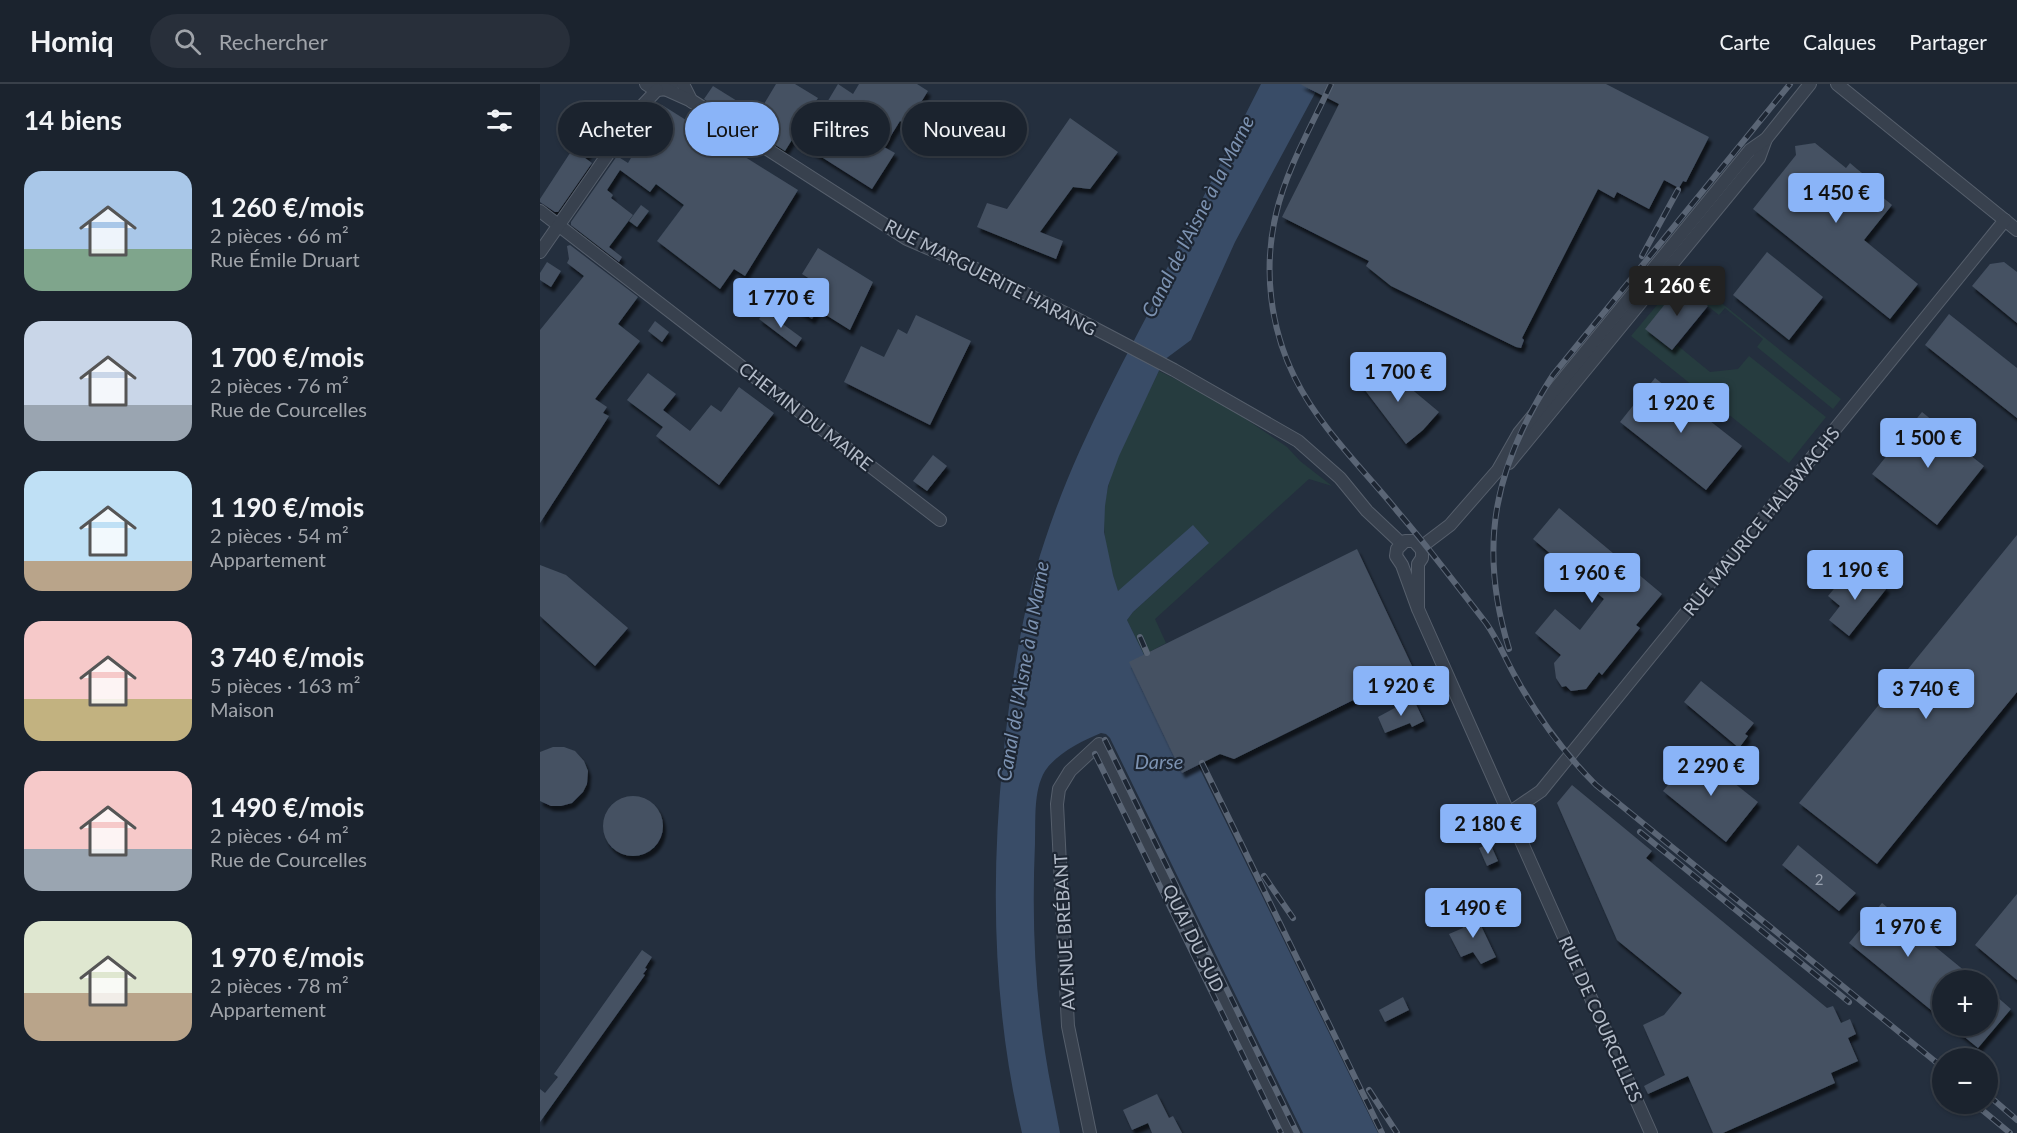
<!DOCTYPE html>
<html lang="fr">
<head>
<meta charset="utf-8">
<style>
  :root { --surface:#1b232e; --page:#282f3a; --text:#f1f3f6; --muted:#a0a4aa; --line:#39404a; --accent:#8ab4f8 }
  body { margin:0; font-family:Lato,sans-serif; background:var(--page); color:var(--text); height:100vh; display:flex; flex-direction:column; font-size:22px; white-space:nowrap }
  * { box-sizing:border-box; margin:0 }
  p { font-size:20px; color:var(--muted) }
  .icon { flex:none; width:33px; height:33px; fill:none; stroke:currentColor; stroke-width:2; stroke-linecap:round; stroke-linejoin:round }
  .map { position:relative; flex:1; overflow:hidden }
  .details { display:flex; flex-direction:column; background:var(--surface); width:540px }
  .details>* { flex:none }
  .top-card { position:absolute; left:18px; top:18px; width:570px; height:54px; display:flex; gap:12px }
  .fabs { position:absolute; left:1392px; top:886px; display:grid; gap:12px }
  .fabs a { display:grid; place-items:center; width:66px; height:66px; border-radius:50%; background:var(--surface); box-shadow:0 2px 4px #0004,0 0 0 2px var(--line); font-size:30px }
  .price { position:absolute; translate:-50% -51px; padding:0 14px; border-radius:6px; background:var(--accent); color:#111; font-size:20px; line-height:39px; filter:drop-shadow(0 2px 3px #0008) }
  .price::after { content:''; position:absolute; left:50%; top:36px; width:18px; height:14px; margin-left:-9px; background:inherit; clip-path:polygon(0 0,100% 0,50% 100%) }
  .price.selected { background:#222; color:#fff }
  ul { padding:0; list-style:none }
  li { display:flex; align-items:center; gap:18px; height:150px; padding:0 24px }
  li span { display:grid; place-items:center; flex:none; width:168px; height:120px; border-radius:18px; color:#555 }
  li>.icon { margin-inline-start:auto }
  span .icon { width:72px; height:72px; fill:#fffc; stroke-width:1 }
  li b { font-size:26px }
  h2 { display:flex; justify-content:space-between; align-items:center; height:72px; padding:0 24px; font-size:26px }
  .pill { padding:0 21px; border-radius:27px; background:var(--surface); box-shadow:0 2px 4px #0004,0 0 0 2px var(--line); font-size:21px; line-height:54px }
  .pill.selected { background:var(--accent); color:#111 }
  header { display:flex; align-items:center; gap:36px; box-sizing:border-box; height:84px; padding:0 30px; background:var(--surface); border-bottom:2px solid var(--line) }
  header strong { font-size:28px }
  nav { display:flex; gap:33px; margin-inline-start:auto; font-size:21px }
  .search { width:420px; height:54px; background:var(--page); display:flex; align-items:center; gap:15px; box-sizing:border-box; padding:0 21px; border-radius:33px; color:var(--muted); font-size:22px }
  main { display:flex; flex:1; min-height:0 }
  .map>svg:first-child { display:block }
  .green { fill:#263c3f }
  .water { fill:#394c67 }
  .building { fill:#455162; filter:url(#shadow) }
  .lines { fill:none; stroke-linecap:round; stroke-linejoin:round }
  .minor-casing { stroke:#565f6c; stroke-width:14 }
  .minor { stroke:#38414e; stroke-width:12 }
  .rail-casing { stroke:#5a6575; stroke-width:6 }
  .rail { stroke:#1d2633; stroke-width:4; stroke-dasharray:11; stroke-linecap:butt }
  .labels { text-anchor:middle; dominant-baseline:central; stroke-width:4.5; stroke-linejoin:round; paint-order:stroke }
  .number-label { font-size:15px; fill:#98a1af }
  .street-label { font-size:18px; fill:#b4bcc9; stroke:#1d2633 }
  .water-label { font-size:20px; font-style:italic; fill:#7c92b1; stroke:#1d2633 }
</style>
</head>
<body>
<header>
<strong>Homiq</strong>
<div class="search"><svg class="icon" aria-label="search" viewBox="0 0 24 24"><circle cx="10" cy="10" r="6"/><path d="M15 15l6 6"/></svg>Rechercher</div>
<nav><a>Carte</a><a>Calques</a><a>Partager</a></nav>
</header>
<main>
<section class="details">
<h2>14 biens<svg class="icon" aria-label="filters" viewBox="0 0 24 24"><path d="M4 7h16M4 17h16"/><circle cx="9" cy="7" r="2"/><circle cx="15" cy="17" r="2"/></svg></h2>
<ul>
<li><span style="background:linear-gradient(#a9c7e8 65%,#7fa58c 0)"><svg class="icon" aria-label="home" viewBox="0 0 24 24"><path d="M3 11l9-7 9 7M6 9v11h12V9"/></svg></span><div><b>1 260 €/mois</b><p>2 pièces · 66 m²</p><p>Rue Émile Druart</p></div></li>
<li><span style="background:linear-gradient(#c9d6e8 70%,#9aa5b1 0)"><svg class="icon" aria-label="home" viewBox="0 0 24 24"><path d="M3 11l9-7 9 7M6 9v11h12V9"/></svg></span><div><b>1 700 €/mois</b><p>2 pièces · 76 m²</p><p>Rue de Courcelles</p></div></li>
<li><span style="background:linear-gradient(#bfe0f5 75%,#b9a48a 0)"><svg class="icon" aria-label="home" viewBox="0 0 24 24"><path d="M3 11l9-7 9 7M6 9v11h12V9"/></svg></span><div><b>1 190 €/mois</b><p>2 pièces · 54 m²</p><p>Appartement</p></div></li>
<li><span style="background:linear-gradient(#f6c9c9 65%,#c2b280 0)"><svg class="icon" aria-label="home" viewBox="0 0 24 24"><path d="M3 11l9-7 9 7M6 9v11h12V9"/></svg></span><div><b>3 740 €/mois</b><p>5 pièces · 163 m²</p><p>Maison</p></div></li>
<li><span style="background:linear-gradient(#f6c9c9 65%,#9aa5b1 0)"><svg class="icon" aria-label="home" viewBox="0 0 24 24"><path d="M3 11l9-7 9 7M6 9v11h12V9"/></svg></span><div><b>1 490 €/mois</b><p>2 pièces · 64 m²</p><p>Rue de Courcelles</p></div></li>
<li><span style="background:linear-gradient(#dfe7d0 60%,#b9a48a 0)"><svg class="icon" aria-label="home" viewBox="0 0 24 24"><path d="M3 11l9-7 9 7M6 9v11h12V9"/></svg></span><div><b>1 970 €/mois</b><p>2 pièces · 78 m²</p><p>Appartement</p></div></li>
</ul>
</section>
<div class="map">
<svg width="1477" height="1049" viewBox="0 0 1477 1049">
  <defs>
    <filter id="shadow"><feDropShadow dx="3" dy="5" stdDeviation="1.5" flood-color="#0009"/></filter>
  </defs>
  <rect width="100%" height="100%" fill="#242f3e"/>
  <!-- green -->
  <g class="green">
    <polygon points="1144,189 1301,315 1293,325 1217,263 1223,255 1185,224 1179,231 1141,201 1106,245 1132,266 1137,261 1170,288 1198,285 1209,272 1286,333 1249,379 1091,252"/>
    <path d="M619,287L676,315L747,363L760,377L792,402L769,395L615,535L626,559L604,571L587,536L593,528L669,459L578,507C569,480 561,449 565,420C571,375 600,327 619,287Z"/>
  </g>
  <!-- water -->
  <path class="water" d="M721,0H780L695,158L651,256L624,276L579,372L568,402L565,422L564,448L573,491L578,507L653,441L669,459L593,528L587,536L838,1049H763L570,654L566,650L561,649C542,657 517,669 505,687C493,707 496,736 495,759C492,828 494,899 505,968C509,995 515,1022 520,1049H482C451,917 450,782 466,647C474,582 484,518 505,456C535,364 583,279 627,193L624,190Z"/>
  <!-- building -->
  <g class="building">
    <polygon points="236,0 255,0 278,14 245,67 164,15 173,2 218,30"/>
    <polygon points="298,0 313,10 319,0 377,0 388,7 367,41 360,37 344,63 355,69 332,105 272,67 294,31 283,25"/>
    <polygon points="760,0 1066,0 1169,53 1146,98 1143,97 1139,104 1124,96 1109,125 1077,108 1074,114 1058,105 982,254 984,256 981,264 976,263 851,202 826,182 829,177 742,133 799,20"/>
    <polygon points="122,21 258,106 205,192 194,185 180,205 117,157 144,121 116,100 110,108 80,86 67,106 73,111 71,114 93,131 69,163 82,173 79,178 31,141 31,138 77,72 88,79"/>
    <polygon points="530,34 578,68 550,105 533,103 500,148 523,157 516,175 437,143 447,119 467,125"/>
    <polygon points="42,38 60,51 45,74 52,79 18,128 15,128 0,118 0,115 32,66 27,61"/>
    <polygon points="1275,59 1306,84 1310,79 1317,85 1322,89 1318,93 1352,121 1324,156 1378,200 1350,235 1213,125 1256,71 1255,62"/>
    <polygon points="101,121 109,127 97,143 89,137"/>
    <polygon points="30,161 98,213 78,240 100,257 55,315 67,323 63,329 69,332 0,439 0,246 44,192 27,179 29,175 27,162"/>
    <polygon points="278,164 333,198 310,246 278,226 272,235 256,225 273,197 262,190"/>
    <polygon points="1227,168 1283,213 1249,256 1193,211"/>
    <polygon points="7,178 21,187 11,203 0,196 0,189"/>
    <polygon points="1464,178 1477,188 1477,239 1432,202 1450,180"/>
    <polygon points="1141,200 1168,222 1132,266 1105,245"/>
    <polygon points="225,227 262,254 256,263 219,235"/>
    <polygon points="1409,230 1477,284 1477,334 1385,261"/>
    <polygon points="376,231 431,257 390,341 304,298 321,262 344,273 358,245 367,250"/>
    <polygon points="115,237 129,248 122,258 108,247"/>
    <polygon points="839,278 899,328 883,346 866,360 818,297 831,288"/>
    <polygon points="108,289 136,310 123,326 150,347 171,321 181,328 199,303 234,329 179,401 116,352 123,343 87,316"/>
    <polygon points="1115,294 1202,362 1166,406 1080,338"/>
    <polygon points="1382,328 1414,354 1412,357 1444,382 1397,441 1332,390"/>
    <polygon points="393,371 407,382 387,407 373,397"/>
    <polygon points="1019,424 1122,510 1096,541 1100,544 1062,591 1059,588 1046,605 1031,607 1026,602 1022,603 1016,594 1014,579 1021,571 995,549 1015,525 1040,546 1064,515 993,455"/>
    <polygon points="1477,451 1477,608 1337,780 1259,719"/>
    <polygon points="817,465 872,582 870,588 694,675 680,670 642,689 589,578"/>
    <polygon points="0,481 26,491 88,544 55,582 0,532"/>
    <polygon points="1308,488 1320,498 1328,489 1347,504 1309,552 1289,536 1300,522 1288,512"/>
    <polygon points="1161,597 1214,639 1205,650 1208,652 1199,664 1144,618"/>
    <polygon points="873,614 884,637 872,643 870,639 845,649 838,633"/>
    <polygon points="13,663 24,663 35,667 44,677 48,687 47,700 43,708 32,719 21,722 11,722 0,717 0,668"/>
    <polygon points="1155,668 1218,718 1186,758 1123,707"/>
    <polygon points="1032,701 1112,767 1106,774 1287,924 1293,922 1301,939 1310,935 1316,950 1308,954 1318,977 1291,989 1295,999 1183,1049 1173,1049 1148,992 1108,1010 1104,1002 1125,991 1103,941 1124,931 1142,909 1077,856 1017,719"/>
    <circle cx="93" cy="742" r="30"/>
    <polygon points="950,759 958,777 947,782 939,764"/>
    <polygon points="1258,761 1316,809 1299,827 1242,781"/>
    <polygon points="1477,810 1477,896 1435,861"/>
    <polygon points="1342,819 1437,897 1402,897 1402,935 1309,859"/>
    <polygon points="934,827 956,873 941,880 933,868 921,873 909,850 923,844 919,834"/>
    <polygon points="102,866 112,873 105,884 107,885 103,890 105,891 0,1038 0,1005 5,1009 18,993 14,990"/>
    <polygon points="1448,905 1471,925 1438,964 1411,942 1448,942"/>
    <polygon points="863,913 869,926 845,938 839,926"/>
    <polygon points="617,1010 629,1034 633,1032 642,1049 612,1049 608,1039 592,1046 583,1026"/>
  </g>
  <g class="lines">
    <!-- minor casing -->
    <g class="minor-casing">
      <g id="minor">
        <path d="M106,0C115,7 124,8 133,0"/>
        <polyline points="143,0 152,18"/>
        <polyline points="1297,0 1477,146"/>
        <polyline points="125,5 154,18 367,155 434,184 537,235 634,286 758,357 800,394 827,427 861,459"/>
        <polyline points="0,127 400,436"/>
        <polyline points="0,168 100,24 117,6"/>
        <polyline points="969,379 1219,74 1226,55"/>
        <polyline points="881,463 910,441 958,386 979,349 1210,66 1226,55 1270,0"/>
        <polyline points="878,525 878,480 882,474 882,466 874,457 865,457 857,465 856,472 862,481 878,525 1111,1049"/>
        <polyline points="969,729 1001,707 1465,136"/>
        <polyline points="550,1049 528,942 517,720 519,705 530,687 559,660 750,1049"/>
      </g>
    </g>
    <!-- minor -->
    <use href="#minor" class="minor"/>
    <!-- rail casing -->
    <g class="rail-casing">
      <g id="rail">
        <path d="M791,0C772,41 746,86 736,130C723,185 730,244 755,294C779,343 824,386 858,428C889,464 917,502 946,539C958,556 965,574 975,592C998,634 1022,667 1056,701L1402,983"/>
        <polyline points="1102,172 1138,106"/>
        <polyline points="600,553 607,569"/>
        <path d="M969,565C937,461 955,381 1013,291L1250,0"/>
        <polyline points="565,656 757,1049"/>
        <polyline points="555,670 741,1049"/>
        <polyline points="662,679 842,1049"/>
        <polyline points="1100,748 1309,918"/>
        <polyline points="724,792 753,834"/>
        <polyline points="829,1006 857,1049"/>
        <polyline points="1448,1011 1477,1036"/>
        <polyline points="1435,1020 1470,1049"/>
      </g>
    </g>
    <!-- rail -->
    <use href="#rail" class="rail"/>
  </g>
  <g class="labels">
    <!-- number labels -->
    <g class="number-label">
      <text x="1279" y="795">2</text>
    </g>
    <!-- street labels -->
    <g class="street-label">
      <text transform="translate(451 193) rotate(27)">RUE MARGUERITE HARANG</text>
      <text transform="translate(266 332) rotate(38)">CHEMIN DU MAIRE</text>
      <text transform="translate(1221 437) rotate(-51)">RUE MAURICE HALBWACHS</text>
      <text transform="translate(524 848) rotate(-93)">AVENUE BRÉBANT</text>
      <text transform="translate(654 854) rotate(64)">QUAI DU SUD</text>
      <text transform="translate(1061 935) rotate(66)">RUE DE COURCELLES</text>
    </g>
    <!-- water labels -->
    <g class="water-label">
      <text transform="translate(657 132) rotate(-63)">Canal de l'Aisne à la Marne</text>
      <text transform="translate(482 587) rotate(-80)">Canal de l'Aisne à la Marne</text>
      <text x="619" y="677">Darse</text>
    </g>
  </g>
</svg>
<div class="fabs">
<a>+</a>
<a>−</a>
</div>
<b class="price" style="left:1296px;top:140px">1 450 €</b>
<b class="price selected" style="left:1137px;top:233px">1 260 €</b>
<b class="price" style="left:241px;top:245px">1 770 €</b>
<b class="price" style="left:858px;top:319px">1 700 €</b>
<b class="price" style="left:1141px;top:350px">1 920 €</b>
<b class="price" style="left:1388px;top:385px">1 500 €</b>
<b class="price" style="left:1315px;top:517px">1 190 €</b>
<b class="price" style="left:1052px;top:520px">1 960 €</b>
<b class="price" style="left:861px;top:633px">1 920 €</b>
<b class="price" style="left:1386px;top:636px">3 740 €</b>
<b class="price" style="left:1171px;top:713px">2 290 €</b>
<b class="price" style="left:948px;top:771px">2 180 €</b>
<b class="price" style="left:933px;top:855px">1 490 €</b>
<b class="price" style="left:1368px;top:874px">1 970 €</b>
<div class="top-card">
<a class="pill">Acheter</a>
<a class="pill selected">Louer</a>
<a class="pill">Filtres</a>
<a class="pill">Nouveau</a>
</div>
</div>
</main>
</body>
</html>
